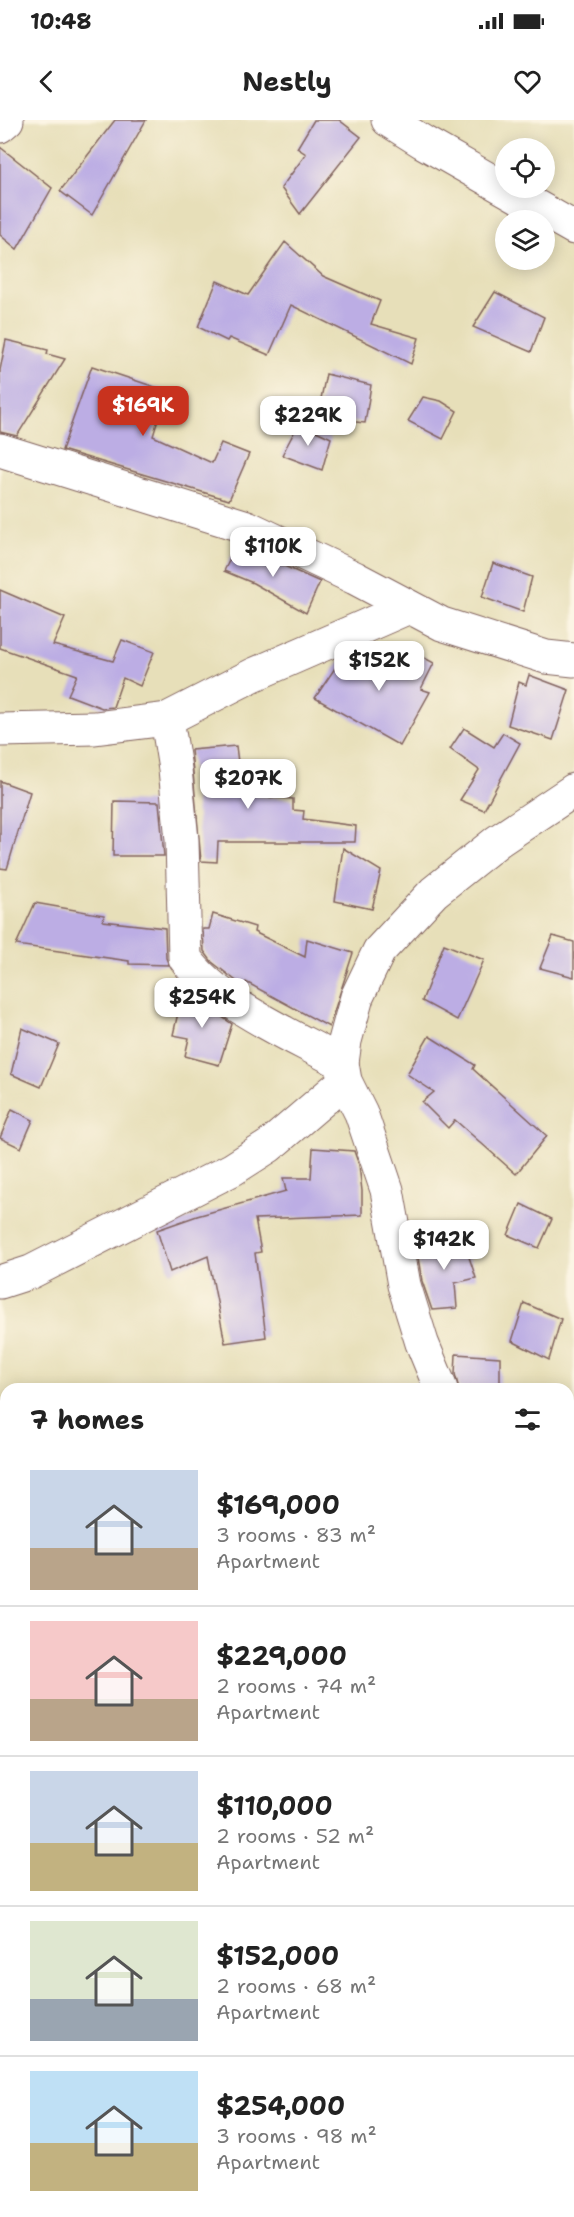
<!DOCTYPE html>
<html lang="en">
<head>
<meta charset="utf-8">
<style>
  :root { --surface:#fff; --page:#f2f2f2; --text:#222; --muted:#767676; --line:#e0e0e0; --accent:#c8321e }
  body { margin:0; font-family:"Shantell Sans",sans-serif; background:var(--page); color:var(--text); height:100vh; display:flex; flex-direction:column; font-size:22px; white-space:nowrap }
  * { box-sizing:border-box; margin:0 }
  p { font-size:20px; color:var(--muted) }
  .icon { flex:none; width:33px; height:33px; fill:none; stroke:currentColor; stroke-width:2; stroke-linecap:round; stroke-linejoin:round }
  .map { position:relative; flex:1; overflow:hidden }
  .panel { position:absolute; left:0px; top:1263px; width:574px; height:834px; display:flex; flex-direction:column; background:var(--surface); border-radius:18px 18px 0 0; box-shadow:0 3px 15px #0003 }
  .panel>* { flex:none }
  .fabs { position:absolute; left:495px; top:18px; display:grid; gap:12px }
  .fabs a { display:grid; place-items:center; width:60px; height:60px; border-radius:50%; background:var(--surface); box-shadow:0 3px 15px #0003; font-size:30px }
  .price { position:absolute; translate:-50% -51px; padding:0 14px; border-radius:12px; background:#fff; color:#222; font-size:20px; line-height:39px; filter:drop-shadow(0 2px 3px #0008) }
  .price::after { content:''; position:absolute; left:50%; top:36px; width:18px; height:14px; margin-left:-9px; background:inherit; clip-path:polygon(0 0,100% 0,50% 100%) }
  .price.current { background:var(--accent); color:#fff }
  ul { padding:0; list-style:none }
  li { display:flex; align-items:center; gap:18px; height:150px; padding:0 30px }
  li+li { border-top:2px solid var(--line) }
  li span { display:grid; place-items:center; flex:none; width:168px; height:120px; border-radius:0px; color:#555 }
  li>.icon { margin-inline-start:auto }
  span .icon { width:72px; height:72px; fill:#fffc; stroke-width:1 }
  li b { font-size:26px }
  h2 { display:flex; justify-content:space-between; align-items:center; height:72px; padding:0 30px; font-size:26px }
  .status { display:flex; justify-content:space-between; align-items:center; height:42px; padding:0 30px; background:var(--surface); direction:ltr }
  .status svg { height:16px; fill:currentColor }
  header { display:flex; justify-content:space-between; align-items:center; height:78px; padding:0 30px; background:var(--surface); font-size:27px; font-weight:700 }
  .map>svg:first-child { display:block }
  .building { fill:#bcade4 }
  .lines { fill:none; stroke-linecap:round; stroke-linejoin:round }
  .minor-casing { stroke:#81625d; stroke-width:35 }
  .minor { stroke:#fff; stroke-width:33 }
</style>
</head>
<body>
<div class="status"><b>10:48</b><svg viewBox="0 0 49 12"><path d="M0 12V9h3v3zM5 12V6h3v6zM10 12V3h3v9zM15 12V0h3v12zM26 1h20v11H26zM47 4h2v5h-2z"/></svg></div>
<header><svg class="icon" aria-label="back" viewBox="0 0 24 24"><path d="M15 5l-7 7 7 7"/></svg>Nestly<svg class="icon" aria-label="heart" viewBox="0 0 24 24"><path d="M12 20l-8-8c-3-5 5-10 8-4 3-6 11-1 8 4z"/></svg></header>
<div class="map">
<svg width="574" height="2097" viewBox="0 0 574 2097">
  <rect width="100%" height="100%" fill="#fcf5e5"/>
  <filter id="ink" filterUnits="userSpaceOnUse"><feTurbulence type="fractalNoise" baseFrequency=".0167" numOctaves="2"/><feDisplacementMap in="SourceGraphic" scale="12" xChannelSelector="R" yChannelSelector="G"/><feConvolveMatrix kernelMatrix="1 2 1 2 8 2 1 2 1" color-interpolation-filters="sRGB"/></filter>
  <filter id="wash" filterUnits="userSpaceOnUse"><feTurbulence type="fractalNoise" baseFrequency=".008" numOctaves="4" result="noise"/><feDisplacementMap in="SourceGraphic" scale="24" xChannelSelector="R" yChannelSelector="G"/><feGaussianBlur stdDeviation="1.35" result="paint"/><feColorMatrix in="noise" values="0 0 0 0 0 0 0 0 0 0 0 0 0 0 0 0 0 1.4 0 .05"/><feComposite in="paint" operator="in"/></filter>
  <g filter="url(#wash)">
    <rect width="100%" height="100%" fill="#e7dfb9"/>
    <g id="blocks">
      <!-- building -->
      <g class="building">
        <polygon points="115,0 146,0 92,95 60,71"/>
        <polygon points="314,0 339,0 361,17 300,94 281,68 306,34 297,28"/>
        <polygon points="0,27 52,68 17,129 0,115"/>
        <polygon points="285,122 323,156 380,181 371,204 419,218 411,244 291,185 269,235 229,218 227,221 198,207 217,161 248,175"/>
        <polygon points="495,172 544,197 531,232 473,207"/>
        <polygon points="6,220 48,230 47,234 65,239 17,316 0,312 0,250"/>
        <polygon points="92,246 167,271 153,316 212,343 221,323 249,334 229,380 62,330"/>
        <polygon points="326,254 371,265 365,303 317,298"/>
        <polygon points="423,277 441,281 457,291 443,319 408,301"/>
        <polygon points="299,303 331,318 322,350 282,335"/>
        <polygon points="237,425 320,462 306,493 253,463 224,451"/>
        <polygon points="493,443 532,457 523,492 482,477"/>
        <polygon points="0,470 65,498 53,525 113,541 122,520 154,532 140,566 123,558 113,587 102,588 68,575 77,555 0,528"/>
        <polygon points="406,528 434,543 421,569 430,572 400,626 315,578 343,536 355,531 394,550"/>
        <polygon points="529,555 569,570 553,620 508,605 519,562 526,565"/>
        <polygon points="464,608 494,627 503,613 520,623 484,690 460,680 479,650 450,629"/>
        <polygon points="236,626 242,675 293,679 293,690 304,691 303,699 356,706 355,722 218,722 217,742 201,741 191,630"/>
        <polygon points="0,661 30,672 7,749 0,748"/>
        <polygon points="114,681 159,682 164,736 113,736"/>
        <polygon points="343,728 381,751 372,789 335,781"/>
        <polygon points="35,783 104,795 103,801 165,808 166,838 169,845 129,844 129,841 16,825"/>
        <polygon points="213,794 255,807 254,812 305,837 307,819 353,833 329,907 246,862 244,867 212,842 204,831 203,809 209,809"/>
        <polygon points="553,816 574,822 574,857 540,848"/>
        <polygon points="444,824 484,840 457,900 422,881"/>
        <polygon points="184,866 205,885 232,904 219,945 185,936 189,918 173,915"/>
        <polygon points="22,908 59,924 41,967 11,954"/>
        <polygon points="429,916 475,945 473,949 547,1016 516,1054 455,1000 448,1008 422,982 434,972 407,954"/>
        <polygon points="12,989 33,1000 21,1028 0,1018"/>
        <polygon points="313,1028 354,1031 359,1045 362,1071 362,1095 255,1099 261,1132 255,1133 266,1217 225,1223 208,1136 170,1152 157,1110 197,1096 286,1071 283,1058 311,1058"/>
        <polygon points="521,1084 552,1099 539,1128 508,1115"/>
        <polygon points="462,1116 476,1158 455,1163 457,1188 432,1190 422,1161 416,1126"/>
        <polygon points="524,1183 561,1199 549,1240 512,1221"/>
        <polygon points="456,1234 500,1237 500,1269 459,1269 455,1254"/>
      </g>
    </g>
  </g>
  <g filter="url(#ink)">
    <use href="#blocks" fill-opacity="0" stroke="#81625d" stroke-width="1.5"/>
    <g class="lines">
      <!-- minor casing -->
      <g class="minor-casing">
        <g id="minor">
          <polyline points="388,0 423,22 574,108"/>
          <polyline points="0,6 7,0"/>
          <polyline points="0,330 247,407 355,458 442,504 546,537 574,540"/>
          <path d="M167,599L175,649L182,720L185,838C217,884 293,916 342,943"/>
          <polyline points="0,610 95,608 167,599 253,555 409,487"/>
          <polyline points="0,1162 31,1152 233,1049 269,1026 345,961"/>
          <polyline points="441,1269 422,1223 404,1165 387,1070 361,993 345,961 342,943 345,921 357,877 379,831 434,772 498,721 574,670"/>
          <polyline points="568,1465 574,1464"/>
          <polyline points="0,1550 6,1551"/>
          <polyline points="0,1662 6,1658"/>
          <polyline points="568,1693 574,1697"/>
          <polyline points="568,1821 574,1818"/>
          <polyline points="0,1855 6,1857"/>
          <polyline points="568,2062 574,2062"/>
        </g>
      </g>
      <!-- minor -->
      <use href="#minor" class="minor"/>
    </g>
  </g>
</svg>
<div class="fabs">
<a><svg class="icon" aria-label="locate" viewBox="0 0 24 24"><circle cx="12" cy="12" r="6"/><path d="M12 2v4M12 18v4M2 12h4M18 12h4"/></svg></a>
<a><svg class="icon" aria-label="layers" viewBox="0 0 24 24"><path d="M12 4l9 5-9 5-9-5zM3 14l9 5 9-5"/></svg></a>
</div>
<b class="price current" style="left:143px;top:317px">$169K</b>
<b class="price" style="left:308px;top:327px">$229K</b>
<b class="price" style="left:273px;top:458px">$110K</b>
<b class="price" style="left:379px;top:572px">$152K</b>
<b class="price" style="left:248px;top:690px">$207K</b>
<b class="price" style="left:202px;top:909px">$254K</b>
<b class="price" style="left:444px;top:1151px">$142K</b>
<section class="panel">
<h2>7 homes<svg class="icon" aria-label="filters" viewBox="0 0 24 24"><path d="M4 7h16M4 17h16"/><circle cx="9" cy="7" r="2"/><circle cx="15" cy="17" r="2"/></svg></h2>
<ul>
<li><span style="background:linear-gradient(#c9d6e8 65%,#b9a48a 0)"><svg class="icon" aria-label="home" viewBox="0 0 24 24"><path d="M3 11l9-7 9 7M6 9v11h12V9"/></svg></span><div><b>$169,000</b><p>3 rooms · 83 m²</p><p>Apartment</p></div></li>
<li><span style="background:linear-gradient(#f6c9c9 65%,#b9a48a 0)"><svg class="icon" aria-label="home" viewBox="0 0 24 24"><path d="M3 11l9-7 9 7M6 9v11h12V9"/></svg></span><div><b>$229,000</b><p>2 rooms · 74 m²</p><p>Apartment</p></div></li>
<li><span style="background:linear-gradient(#c9d6e8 60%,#c2b280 0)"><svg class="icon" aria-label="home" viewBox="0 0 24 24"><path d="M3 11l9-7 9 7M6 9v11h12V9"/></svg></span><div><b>$110,000</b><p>2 rooms · 52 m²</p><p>Apartment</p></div></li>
<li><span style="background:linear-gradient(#dfe7d0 65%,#9aa5b1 0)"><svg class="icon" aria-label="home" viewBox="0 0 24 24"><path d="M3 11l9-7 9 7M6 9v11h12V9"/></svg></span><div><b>$152,000</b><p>2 rooms · 68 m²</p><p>Apartment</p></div></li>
<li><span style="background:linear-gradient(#bfe0f5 60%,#c2b280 0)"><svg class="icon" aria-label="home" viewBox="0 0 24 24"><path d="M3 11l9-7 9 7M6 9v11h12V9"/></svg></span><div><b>$254,000</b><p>3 rooms · 98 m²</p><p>Apartment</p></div></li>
</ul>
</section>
</div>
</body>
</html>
